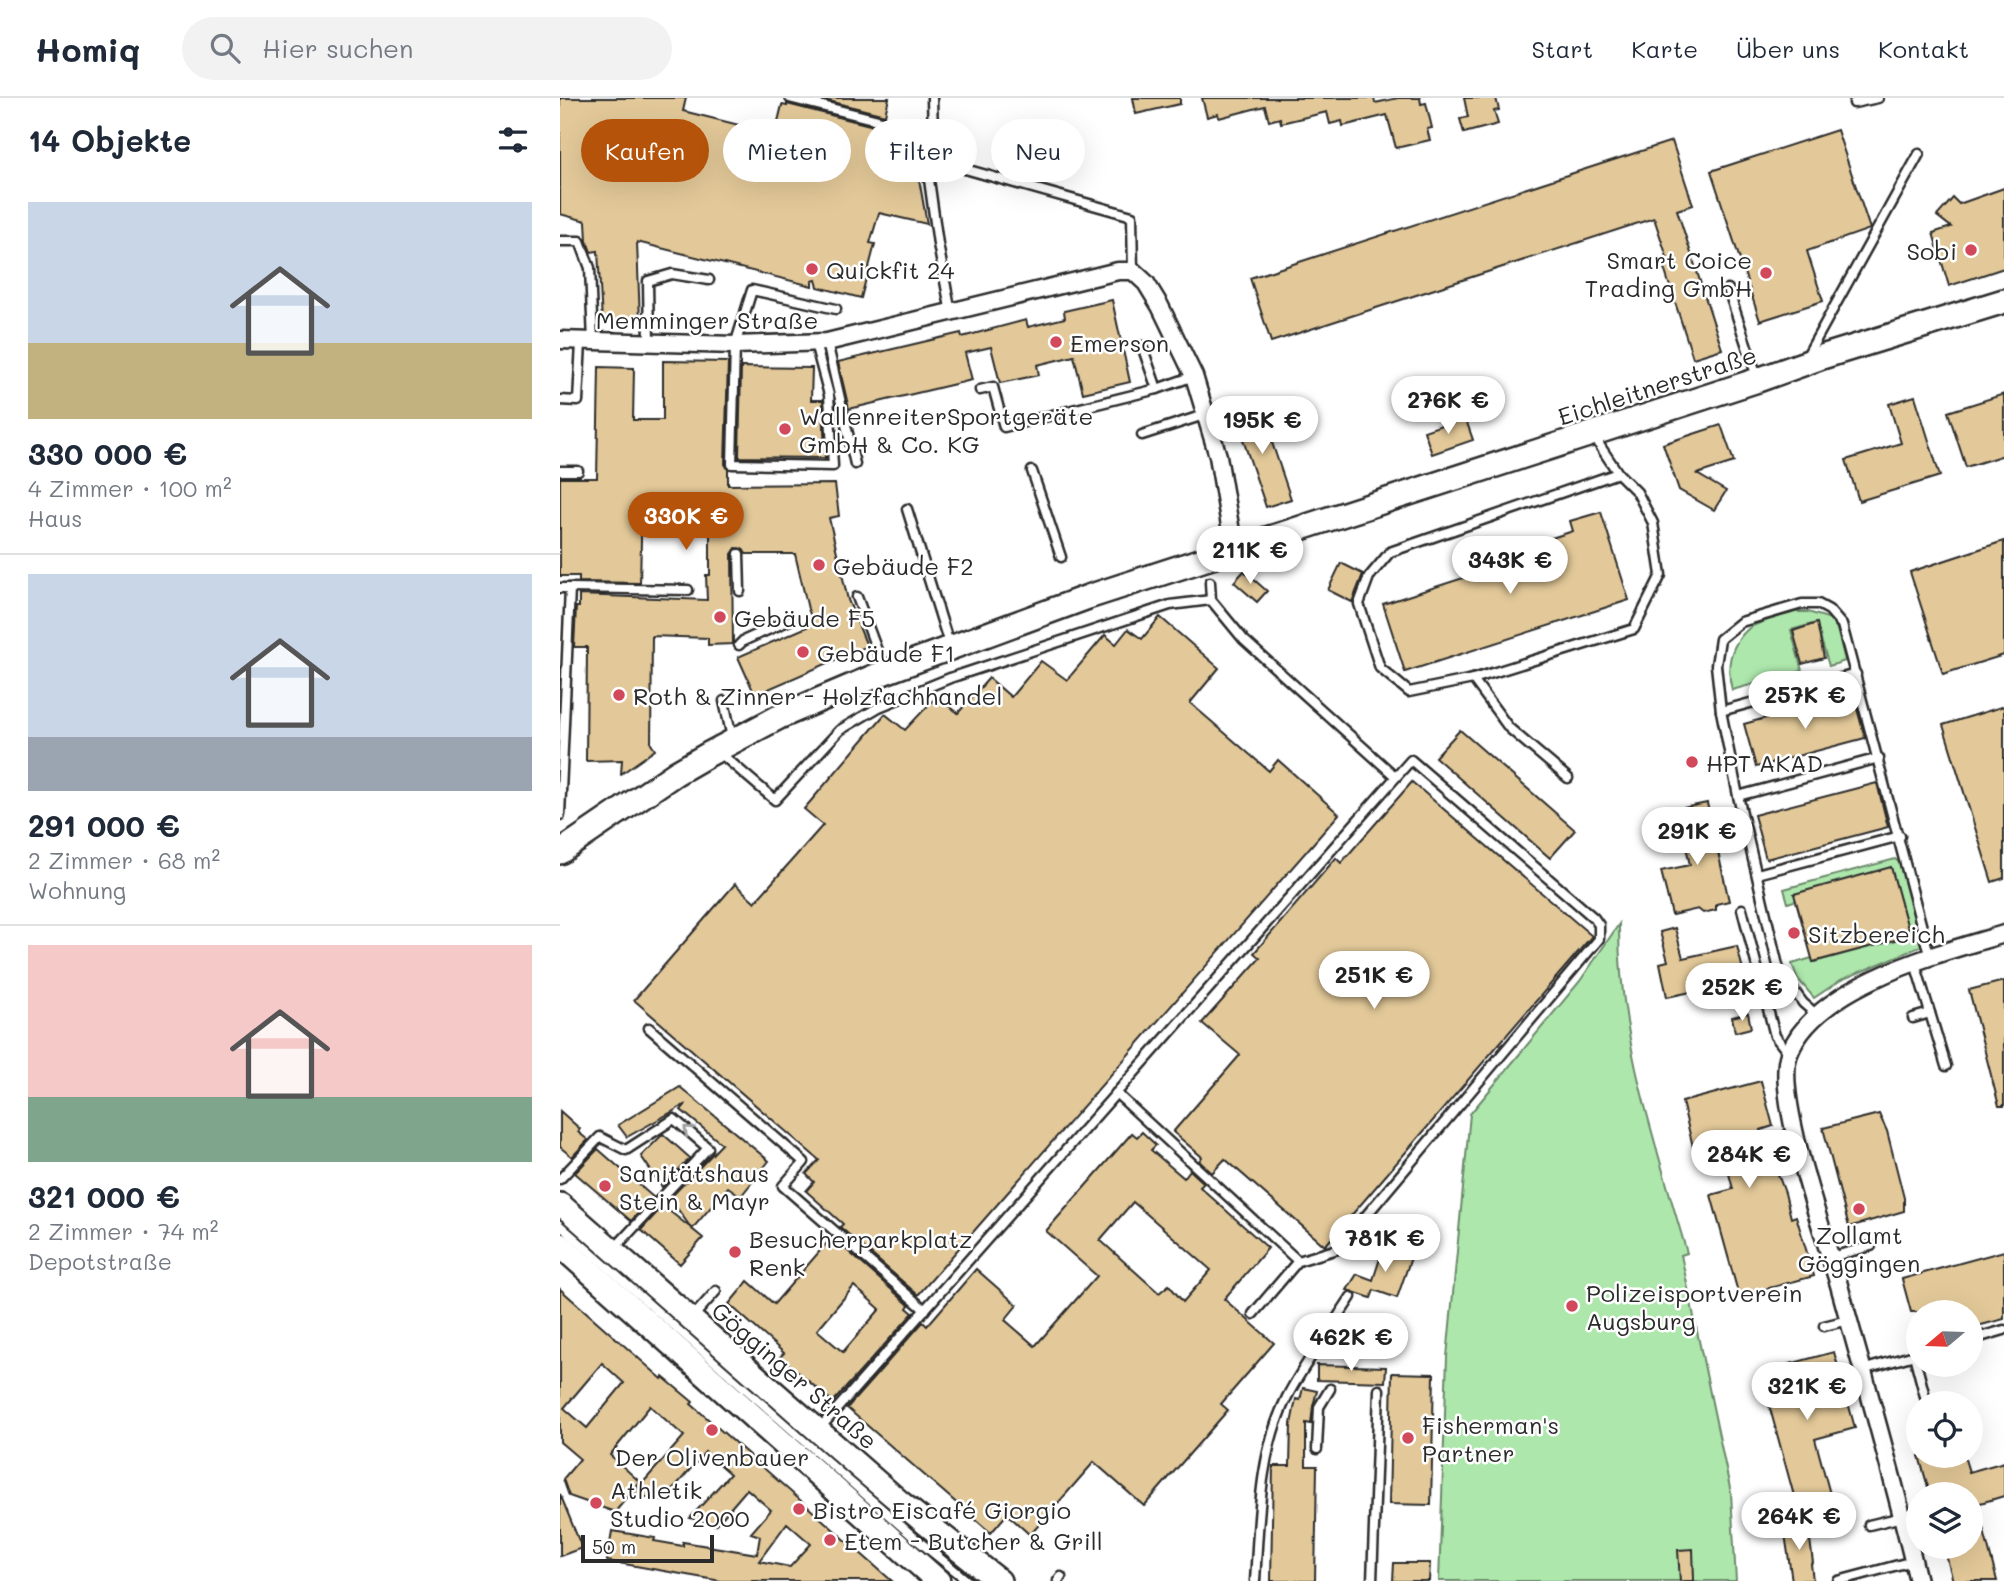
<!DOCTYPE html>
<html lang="de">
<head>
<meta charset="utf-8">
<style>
  :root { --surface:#fff; --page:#f2f2f3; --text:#1f2937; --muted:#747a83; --line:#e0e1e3; --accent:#b45309 }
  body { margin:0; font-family:Mali,sans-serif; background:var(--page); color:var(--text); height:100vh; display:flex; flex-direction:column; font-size:26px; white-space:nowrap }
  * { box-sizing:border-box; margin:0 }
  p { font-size:23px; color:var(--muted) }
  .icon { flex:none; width:38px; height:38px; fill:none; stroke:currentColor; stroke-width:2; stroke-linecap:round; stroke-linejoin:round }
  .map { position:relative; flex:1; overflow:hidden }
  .side { display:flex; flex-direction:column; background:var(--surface); width:560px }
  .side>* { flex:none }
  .hud { position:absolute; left:21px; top:21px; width:665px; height:63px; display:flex; gap:14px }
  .needle { width:46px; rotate:251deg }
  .controls { position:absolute; left:1346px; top:1202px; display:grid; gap:14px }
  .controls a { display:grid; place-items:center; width:77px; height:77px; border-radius:50%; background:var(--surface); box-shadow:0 7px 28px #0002; font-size:35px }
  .scale { position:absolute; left:21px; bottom:18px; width:133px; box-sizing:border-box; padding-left:7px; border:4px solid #2b2b2b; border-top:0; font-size:19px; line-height:24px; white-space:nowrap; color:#2b2b2b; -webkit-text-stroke:5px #fff; paint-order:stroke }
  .price { position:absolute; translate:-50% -60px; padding:0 16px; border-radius:24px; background:#fff; color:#222; font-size:23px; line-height:46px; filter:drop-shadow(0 2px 4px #0008) }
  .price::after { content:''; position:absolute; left:50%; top:42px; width:21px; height:16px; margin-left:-10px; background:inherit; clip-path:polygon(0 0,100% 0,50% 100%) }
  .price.on { background:var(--accent); color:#fff }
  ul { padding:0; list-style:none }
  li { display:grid; align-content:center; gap:14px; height:371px; padding:0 28px }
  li+li { border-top:2px solid var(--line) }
  li span { display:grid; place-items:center; height:217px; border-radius:0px; color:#555 }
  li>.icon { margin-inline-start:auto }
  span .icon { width:126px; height:126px; fill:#fffc; stroke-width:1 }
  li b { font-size:30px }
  h2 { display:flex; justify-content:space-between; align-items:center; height:84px; padding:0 28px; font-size:30px }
  .pill { padding:0 24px; border-radius:32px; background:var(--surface); box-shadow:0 7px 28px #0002; font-size:24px; line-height:63px }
  .pill.on { background:var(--accent); color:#fff }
  header { display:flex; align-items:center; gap:42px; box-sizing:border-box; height:98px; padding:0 35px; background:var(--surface); border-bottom:2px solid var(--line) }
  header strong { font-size:33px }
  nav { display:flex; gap:38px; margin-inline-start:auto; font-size:24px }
  .search { width:490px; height:63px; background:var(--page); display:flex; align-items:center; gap:18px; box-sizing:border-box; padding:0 24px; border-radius:38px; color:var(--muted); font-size:26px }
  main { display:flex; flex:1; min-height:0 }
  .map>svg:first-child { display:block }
  .green { fill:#ade7ac; stroke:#6c896c; stroke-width:2 }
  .building { fill:#e3c999; stroke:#2b2b2b; stroke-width:2; fill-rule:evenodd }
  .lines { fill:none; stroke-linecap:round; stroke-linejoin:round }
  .lane-casing { stroke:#2b2b2b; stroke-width:13 }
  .street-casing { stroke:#2b2b2b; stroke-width:21 }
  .secondary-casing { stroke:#2b2b2b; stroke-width:28 }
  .lane { stroke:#fff; stroke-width:8 }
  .street { stroke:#fff; stroke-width:16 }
  .secondary { stroke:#fff; stroke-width:23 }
  .tram { stroke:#2b2b2b; stroke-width:2 }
  .oneway { stroke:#a0a0a0 }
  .poi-dot { fill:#d1495b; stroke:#fff; stroke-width:2.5 }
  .labels { text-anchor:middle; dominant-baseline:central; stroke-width:5; stroke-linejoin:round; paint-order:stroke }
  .poi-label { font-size:24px; fill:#2b2b2b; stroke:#fff; text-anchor:start }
  .street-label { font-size:24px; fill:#2b2b2b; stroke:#fff }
</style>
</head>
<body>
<header>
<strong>Homiq</strong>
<div class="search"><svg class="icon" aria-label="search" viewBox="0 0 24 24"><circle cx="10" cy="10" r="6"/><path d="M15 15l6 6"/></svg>Hier suchen</div>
<nav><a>Start</a><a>Karte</a><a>Über uns</a><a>Kontakt</a></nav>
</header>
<main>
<section class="side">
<h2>14 Objekte<svg class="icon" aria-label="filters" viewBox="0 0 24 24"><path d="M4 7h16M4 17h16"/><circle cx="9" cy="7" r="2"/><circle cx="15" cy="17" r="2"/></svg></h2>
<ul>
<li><span style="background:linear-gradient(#c9d6e8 65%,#c2b280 0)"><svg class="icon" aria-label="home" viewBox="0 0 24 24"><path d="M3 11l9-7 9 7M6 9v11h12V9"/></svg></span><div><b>330 000 €</b><p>4 Zimmer · 100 m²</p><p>Haus</p></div></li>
<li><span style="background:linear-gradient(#c9d6e8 75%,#9aa5b1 0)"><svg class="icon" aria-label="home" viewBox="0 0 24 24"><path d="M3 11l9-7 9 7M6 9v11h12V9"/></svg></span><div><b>291 000 €</b><p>2 Zimmer · 68 m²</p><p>Wohnung</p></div></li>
<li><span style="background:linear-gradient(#f6c9c9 70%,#7fa58c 0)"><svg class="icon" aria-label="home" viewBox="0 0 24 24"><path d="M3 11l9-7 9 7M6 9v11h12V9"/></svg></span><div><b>321 000 €</b><p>2 Zimmer · 74 m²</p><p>Depotstraße</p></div></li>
</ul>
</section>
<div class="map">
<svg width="1444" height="1483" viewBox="0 0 1444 1483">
  <rect width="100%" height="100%" fill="#fff"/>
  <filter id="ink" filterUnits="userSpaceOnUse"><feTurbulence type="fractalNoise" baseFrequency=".0143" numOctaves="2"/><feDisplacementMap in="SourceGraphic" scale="14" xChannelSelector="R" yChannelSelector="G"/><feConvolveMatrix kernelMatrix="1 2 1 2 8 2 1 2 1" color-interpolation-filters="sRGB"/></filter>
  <g filter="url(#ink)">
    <!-- green -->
    <g class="green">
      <path d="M1235,514H1248L1271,521L1277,531L1285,563L1269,568L1256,525L1231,532L1242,573L1172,592C1166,569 1169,548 1188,531C1196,524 1224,518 1235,514Z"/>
      <polygon points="1335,761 1342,767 1362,848 1281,882 1254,900 1238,881 1232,866 1252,860 1254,864 1350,838 1331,770 1228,805 1224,791"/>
      <path d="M1059,826C1058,938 1096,1048 1127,1155L1121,1157L1171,1395L1176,1483H879L887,1259L910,1016L1020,883Z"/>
    </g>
    <!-- building -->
    <g class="building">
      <polygon points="0,0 126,0 123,13 215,36 222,7 227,8 227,6 361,40 351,79 359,81 367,126 319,115 310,145 315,146 301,200 258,189 256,182 252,183 252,188 77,144 80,223 42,223 38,153 31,154 27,143 26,123 0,116"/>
      <polygon points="257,0 329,0 325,17"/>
      <polygon points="573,0 620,0 620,6 576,16"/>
      <polygon points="642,0 814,0 815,5 838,0 860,0 861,6 866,5 872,30 867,31 870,42 836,50 827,17 783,28 782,23 770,26 767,14 721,25 720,20 709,23 705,8 659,20 658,16 647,19"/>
      <polygon points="904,0 936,0 939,12 934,13 938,26 904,35 900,21 908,19"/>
      <polygon points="1277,32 1310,131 1247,153 1263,203 1200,223 1151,73"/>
      <polygon points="1112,43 1133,107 1117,112 1162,251 1133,260 1102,164 1108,162 1094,120 711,244 690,180"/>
      <polygon points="1444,90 1444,170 1389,188 1373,135 1391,129 1377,118 1393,100 1399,106"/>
      <polygon points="552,202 570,284 523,295 514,258 477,267 479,277 440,285 431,249 405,255 412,282 289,311 278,264 401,235 402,239 466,222 468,229 505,220 504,213"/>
      <polygon points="103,263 168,264 165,366 168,371 168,387 275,386 279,418 269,420 288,502 307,548 195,597 178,559 254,526 248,511 235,456 186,456 183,451 176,450 172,456 173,546 148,547 148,540 92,538 91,646 95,652 61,676 62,662 26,663 27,549 14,549 16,509 19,509 19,497 147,502 146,477 150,477 150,400 82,399 80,485 19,484 19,478 0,478 0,380 37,380 39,269 74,270 73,322 103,322"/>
      <polygon points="181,269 252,270 251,302 263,302 265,360 179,359"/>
      <polygon points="1444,296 1444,357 1406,369 1388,314"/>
      <polygon points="1355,298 1380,378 1299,403 1286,362 1341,345 1329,306"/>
      <polygon points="699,306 731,401 706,409 674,315"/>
      <polygon points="905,319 913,342 872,356 864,333"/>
      <polygon points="1161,327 1174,364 1137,376 1166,393 1154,412 1119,392 1103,346"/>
      <polygon points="1041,414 1069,502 845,574 823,506 922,474 918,464 1013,433 1010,423"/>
      <polygon points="1444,443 1444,557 1383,576 1350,474"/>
      <polygon points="781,465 803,476 792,504 768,492"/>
      <polygon points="684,473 707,493 697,504 674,484"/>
      <polygon points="600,519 659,570 630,605 709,673 718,662 779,716 358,1197 280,1129 283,1126 246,1093 254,1084 246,1076 259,1062 74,902 175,786 195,804 263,727 244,711 325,616 345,632 377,598 398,615 429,580 451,599 481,563 507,582 545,537 556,546 568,531 582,541"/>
      <polygon points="1257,525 1264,560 1242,566 1233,533"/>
      <polygon points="1293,596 1305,640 1196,669 1184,626"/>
      <polygon points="1444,608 1444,780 1432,784 1383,627"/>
      <polygon points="900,632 1015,732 990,760 875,659"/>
      <polygon points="852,684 1032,838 765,1148 665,1061 652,1075 639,1063 642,1059 613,1034 680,957 642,925 700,860 694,855 776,760 781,765"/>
      <polygon points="1317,685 1328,729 1206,761 1194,717"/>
      <polygon points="1147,705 1169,803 1156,806 1156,812 1143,815 1138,811 1112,817 1101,773 1130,767 1118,711"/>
      <polygon points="1331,769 1350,838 1253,864 1234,796"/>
      <polygon points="1115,830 1123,860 1177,848 1183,872 1172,875 1174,885 1107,899 1100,865 1108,863 1100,834"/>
      <polygon points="1444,883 1444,1008 1439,1008 1409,892"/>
      <polygon points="1188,915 1191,930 1175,934 1172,919"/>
      <polygon points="1201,983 1213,1028 1201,1032 1211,1064 1213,1063 1225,1095 1231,1120 1236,1118 1254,1178 1179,1198 1151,1097 1173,1091 1163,1053 1136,1061 1122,1004"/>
      <polygon points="120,989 209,1063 181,1098 168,1089 132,1131 143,1140 120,1166 81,1132 103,1108 131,1130 110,1100 162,1046 121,1012 126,1006 67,1039 58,1027"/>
      <polygon points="0,1013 20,1031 18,1034 28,1042 12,1059 0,1049"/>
      <polygon points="1319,1016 1327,1033 1344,1100 1344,1113 1289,1129 1263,1030"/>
      <path d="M582,1034L596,1047L591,1052L624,1080L630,1072L644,1085L640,1089L708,1150L664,1201L714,1245L661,1306L668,1312L584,1408L534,1364L470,1437L447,1416L431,1435L287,1310L363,1224L367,1228L416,1171L457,1207L445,1222L475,1248L537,1178L486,1133L572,1035L577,1039ZM573,1104L651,1172L623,1204L609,1187L599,1195L540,1142Z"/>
      <polygon points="103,1036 130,1060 102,1089 81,1058"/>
      <polygon points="38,1051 93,1099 71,1123 15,1075"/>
      <path d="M272,1139L349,1207L347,1210L353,1215L273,1304L220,1259L224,1255L169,1206L188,1183L214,1206ZM294,1188L320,1211L283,1254L257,1232Z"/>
      <polygon points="825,1145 853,1154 837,1200 814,1192 811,1200 787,1192 797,1176 813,1182"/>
      <polygon points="1444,1153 1444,1221 1410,1230 1410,1214 1351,1214 1342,1181"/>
      <path d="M0,1191L102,1281L103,1279L133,1304L131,1306L332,1483H161L47,1463L52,1433L95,1440L94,1443L123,1448V1444L197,1456L200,1438L191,1435L211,1412L187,1391L156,1427L130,1420L170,1376L145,1354L103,1403L73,1396L124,1338L90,1308L50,1357L80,1384L55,1414L9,1398L3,1381L20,1361L0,1344ZM42,1265L64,1285L27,1330L4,1310ZM227,1425L251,1446L230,1469L199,1463Z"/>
      <polygon points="1274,1254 1295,1330 1255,1341 1273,1407 1239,1416 1200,1274"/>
      <polygon points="757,1267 826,1269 825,1284 757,1282"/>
      <polygon points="832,1275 874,1276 871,1407 829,1406"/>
      <polygon points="743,1290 757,1293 753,1308 751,1326 746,1325 746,1368 757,1368 755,1483 711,1483 713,1368 730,1368 731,1326 736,1301 740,1302"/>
      <polygon points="1359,1358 1404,1358 1409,1374 1444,1364 1444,1398 1417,1406 1437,1483 1393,1483 1384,1449 1410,1449 1410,1396 1370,1396"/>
      <polygon points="0,1396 22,1450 0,1458"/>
      <polygon points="1248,1426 1253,1465 1251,1466 1253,1482 1232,1483 1224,1429"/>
      <polygon points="1133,1451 1134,1483 1120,1483 1118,1452"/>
      <polygon points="834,1465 870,1465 869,1483 833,1483"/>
    </g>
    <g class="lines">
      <!-- lane casing -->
      <g class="lane-casing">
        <g id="lane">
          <polyline points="230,0 373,36"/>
          <polyline points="372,0 373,36 366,60 378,146 391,215"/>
          <polyline points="1294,5 1318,0"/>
          <polyline points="366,60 572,118 573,173"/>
          <polyline points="0,143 20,143 30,170 33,244"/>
          <polyline points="1168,191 1197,279"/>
          <polyline points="267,244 295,366"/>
          <polyline points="89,245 88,183 112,176 149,182"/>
          <polyline points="255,245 269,297 273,368 172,366 175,247 192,192 276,211"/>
          <polyline points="582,248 597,291"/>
          <polyline points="1247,258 1359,56"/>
          <polyline points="420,292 433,289 444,329 597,291 634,278"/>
          <polyline points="0,302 18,303 21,244"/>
          <polyline points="582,337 647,316"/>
          <polyline points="1036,338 1040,348 1058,375 1077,394 1093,425 1101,477 1074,531 913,581 849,594 820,570 799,506 809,479 830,454 1058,375"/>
          <polyline points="0,373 18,373"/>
          <polyline points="472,373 501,459"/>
          <polyline points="347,411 390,549"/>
          <polyline points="179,456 180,493"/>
          <polyline points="650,484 651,502 684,542 836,679"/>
          <polyline points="0,490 10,490 0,717"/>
          <polyline points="10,490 128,492"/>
          <polyline points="297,499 324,571"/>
          <polyline points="179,547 183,543 232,521"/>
          <polyline points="913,581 949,630 1008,680"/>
          <polyline points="164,603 172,640"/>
          <polyline points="1161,613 1296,576"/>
          <polyline points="160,655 215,702 280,632 319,609 390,580 610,507 651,502"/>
          <polyline points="1178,698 1319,660"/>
          <polyline points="1197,776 1340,738"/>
          <polyline points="1182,811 1215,938 1229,956"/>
          <polyline points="1355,865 1386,968"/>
          <polyline points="1257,917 1243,905 1219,872 1178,698 1161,613 1156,567 1160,541 1181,524 1242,506 1258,506 1269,512 1282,527 1370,860"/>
          <polyline points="1353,920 1370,915"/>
          <polyline points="89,930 244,1064 223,1088 365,1212"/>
          <polyline points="0,1081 40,1039 66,1052 114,1021 148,1050 53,1152"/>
          <polyline points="0,1127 356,1441 408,1483"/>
          <polyline points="1271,1159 1311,1148"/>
          <polyline points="693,1216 738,1163"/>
          <polyline points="132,1220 156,1193"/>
          <polyline points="1264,1228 1288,1222"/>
          <polyline points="1410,1242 1444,1232"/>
          <polyline points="1354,1257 1367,1306"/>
          <polyline points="1302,1272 1358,1256"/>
          <polyline points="260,1330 851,662 1034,820 1039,827 1039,841 778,1151 738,1163 556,995"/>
          <polyline points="757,1351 759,1309 770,1291"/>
          <polyline points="1309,1427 1342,1419"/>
          <polyline points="498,1483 501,1479"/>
          <path d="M695,1483C699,1422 699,1354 727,1299C745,1264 770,1232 791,1199"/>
          <polyline points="812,1483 819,1292"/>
          <polyline points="1278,1483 1353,1463"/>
        </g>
      </g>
      <!-- street casing -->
      <g class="street-casing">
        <g id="street">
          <polyline points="0,242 175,247 267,244 558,173 573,173 586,185 600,208 634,278 658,358 674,451"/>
          <path d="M1358,1483C1335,1384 1306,1285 1279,1187C1265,1139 1214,997 1229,956C1255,887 1380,855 1444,836"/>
        </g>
      </g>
      <!-- secondary casing -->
      <g class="secondary-casing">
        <g id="secondary">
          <polyline points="0,754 116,675 149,656 219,619 325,574 528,499 1198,282 1265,258 1444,203"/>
          <polyline points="0,1107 339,1404 439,1483"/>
          <polyline points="0,1147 378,1483"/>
        </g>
      </g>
      <!-- lane -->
      <use href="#lane" class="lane"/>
      <!-- street -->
      <use href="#street" class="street"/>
      <!-- secondary -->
      <use href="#secondary" class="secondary"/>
      <!-- tram -->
      <polyline class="tram" points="0,1121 292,1379 415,1483"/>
    </g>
    <!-- one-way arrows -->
    <defs><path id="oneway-chevron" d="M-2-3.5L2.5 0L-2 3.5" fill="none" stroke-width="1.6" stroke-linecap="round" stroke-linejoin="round" transform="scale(1.75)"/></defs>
    <use class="oneway" href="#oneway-chevron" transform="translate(128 1032) rotate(-139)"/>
  </g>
  <!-- markers -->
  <g class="poi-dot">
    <circle cx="1411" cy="152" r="7"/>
    <circle cx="252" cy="171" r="7"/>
    <circle cx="1206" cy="175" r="7"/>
    <circle cx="496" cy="244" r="7"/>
    <circle cx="225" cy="331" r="7"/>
    <circle cx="259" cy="467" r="7"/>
    <circle cx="160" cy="519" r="7"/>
    <circle cx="243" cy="554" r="7"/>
    <circle cx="59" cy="597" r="7"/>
    <circle cx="1132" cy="664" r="7"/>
    <circle cx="1234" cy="835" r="7"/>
    <circle cx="45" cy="1088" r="7"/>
    <circle cx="1299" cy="1111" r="7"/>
    <circle cx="175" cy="1154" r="7"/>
    <circle cx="1012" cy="1208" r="7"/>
    <circle cx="152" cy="1332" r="7"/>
    <circle cx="848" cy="1340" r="7"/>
    <circle cx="36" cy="1405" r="7"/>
    <circle cx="239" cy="1411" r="7"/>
    <circle cx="270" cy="1442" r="7"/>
  </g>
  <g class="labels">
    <!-- poi labels -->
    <g class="poi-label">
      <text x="1397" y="152" text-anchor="end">Sobi</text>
      <text x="1192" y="161" text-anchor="end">Smart Coice<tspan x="1192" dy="28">Trading GmbH</tspan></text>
      <text x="266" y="171">Quickfit 24</text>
      <text x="510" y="244">Emerson</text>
      <text x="239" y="317">WallenreiterSportgeräte<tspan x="239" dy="28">GmbH &amp; Co. KG</tspan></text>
      <text x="273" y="467">Gebäude F2</text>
      <text x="174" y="519">Gebäude F5</text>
      <text x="257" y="554">Gebäude F1</text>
      <text x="73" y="597">Roth &amp; Zinner - Holzfachhandel</text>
      <text x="1146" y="664">HPT AKAD</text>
      <text x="1248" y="835">Sitzbereich</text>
      <text x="59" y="1074">Sanitätshaus<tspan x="59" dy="28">Stein &amp; Mayr</tspan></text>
      <text x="1299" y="1136" text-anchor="middle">Zollamt<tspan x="1299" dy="28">Göggingen</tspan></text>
      <text x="189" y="1140">Besucherparkplatz<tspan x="189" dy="28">Renk</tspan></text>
      <text x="1026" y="1194">Polizeisportverein<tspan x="1026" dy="28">Augsburg</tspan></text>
      <text x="862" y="1326">Fisherman's<tspan x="862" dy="28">Partner</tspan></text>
      <text x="152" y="1358" text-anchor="middle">Der Olivenbauer</text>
      <text x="50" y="1391">Athletik<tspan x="50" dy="28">Studio 2000</tspan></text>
      <text x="253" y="1411">Bistro Eiscafé Giorgio</text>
      <text x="284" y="1442">Etem - Butcher &amp; Grill</text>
    </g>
    <!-- street labels -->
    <g class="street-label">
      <text x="147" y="221">Memminger Straße</text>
      <text transform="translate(1097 287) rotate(-18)">Eichleitnerstraße</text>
      <text transform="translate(235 1277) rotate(41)">Gögginger Straße</text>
    </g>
  </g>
</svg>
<div class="controls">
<a><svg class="needle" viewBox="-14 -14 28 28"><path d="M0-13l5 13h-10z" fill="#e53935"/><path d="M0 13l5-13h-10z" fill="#747a83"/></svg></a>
<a><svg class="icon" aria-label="locate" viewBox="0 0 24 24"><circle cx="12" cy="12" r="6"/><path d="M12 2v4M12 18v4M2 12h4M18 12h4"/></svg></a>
<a><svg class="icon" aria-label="layers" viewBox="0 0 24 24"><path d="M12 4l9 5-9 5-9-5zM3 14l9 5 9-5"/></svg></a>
</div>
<div class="scale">50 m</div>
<b class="price" style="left:888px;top:338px">276K €</b>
<b class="price" style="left:702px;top:358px">195K €</b>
<b class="price on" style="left:126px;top:454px">330K €</b>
<b class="price" style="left:690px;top:488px">211K €</b>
<b class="price" style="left:950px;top:498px">343K €</b>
<b class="price" style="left:1245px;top:633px">257K €</b>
<b class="price" style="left:1137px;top:769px">291K €</b>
<b class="price" style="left:814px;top:913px">251K €</b>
<b class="price" style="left:1182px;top:925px">252K €</b>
<b class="price" style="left:1189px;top:1092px">284K €</b>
<b class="price" style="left:825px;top:1176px">781K €</b>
<b class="price" style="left:791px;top:1275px">462K €</b>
<b class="price" style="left:1247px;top:1324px">321K €</b>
<b class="price" style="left:1239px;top:1454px">264K €</b>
<div class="hud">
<a class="pill on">Kaufen</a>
<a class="pill">Mieten</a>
<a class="pill">Filter</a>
<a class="pill">Neu</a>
</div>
</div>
</main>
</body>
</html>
